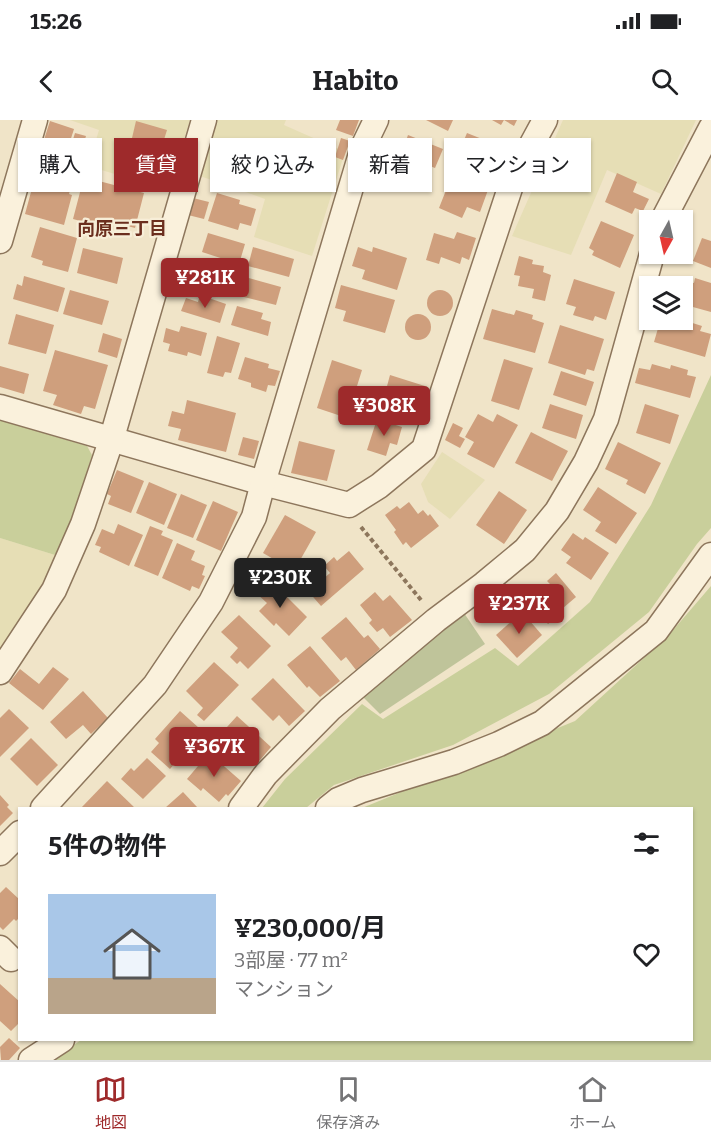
<!DOCTYPE html>
<html lang="ja">
<head>
<meta charset="utf-8">
<style>
  :root { --surface:#fff; --page:#f2f2f2; --text:#202124; --muted:#757577; --line:#e0e0e0; --accent:#9e2a2b }
  body { margin:0; font-family:Bitter,"Noto Sans JP",serif; background:var(--page); color:var(--text); height:100vh; display:flex; flex-direction:column; font-size:22px; white-space:nowrap }
  * { box-sizing:border-box; margin:0 }
  p { font-size:20px; color:var(--muted) }
  .icon { flex:none; width:33px; height:33px; fill:none; stroke:currentColor; stroke-width:2; stroke-linecap:round; stroke-linejoin:round }
  .map { position:relative; flex:1; overflow:hidden }
  .drawer { position:absolute; left:18px; top:687px; width:675px; height:234px; display:flex; flex-direction:column; background:var(--surface); border-radius:0px; box-shadow:0 2px 4px #0004 }
  .drawer>* { flex:none }
  .top-card { position:absolute; left:18px; top:18px; width:675px; height:54px; display:flex; gap:12px }
  .needle { width:39px; rotate:188deg }
  .fabs { position:absolute; left:639px; top:90px; display:grid; gap:12px }
  .fabs a { display:grid; place-items:center; width:54px; height:54px; border-radius:0px; background:var(--surface); box-shadow:0 2px 4px #0004; font-size:30px }
  .price { position:absolute; translate:-50% -51px; padding:0 14px; border-radius:6px; background:var(--accent); color:#fff; font-size:20px; line-height:39px; filter:drop-shadow(0 2px 3px #0008) }
  .price::after { content:''; position:absolute; left:50%; top:36px; width:18px; height:14px; margin-left:-9px; background:inherit; clip-path:polygon(0 0,100% 0,50% 100%) }
  .price.active { background:#222; color:#fff }
  ul { padding:0; list-style:none }
  li { display:flex; align-items:center; gap:18px; height:150px; padding:0 30px }
  li+li { border-top:2px solid var(--line) }
  li span { display:grid; place-items:center; flex:none; width:168px; height:120px; border-radius:0px; color:#555 }
  li>.icon { margin-inline-start:auto }
  span .icon { width:72px; height:72px; fill:#fffc; stroke-width:1 }
  li b { font-size:26px }
  h2 { display:flex; justify-content:space-between; align-items:center; height:72px; padding:0 30px; font-size:26px }
  .chip { padding:0 21px; border-radius:0px; background:var(--surface); box-shadow:0 2px 4px #0004; font-size:21px; line-height:54px }
  .chip.active { background:var(--accent); color:#fff }
  .status { display:flex; justify-content:space-between; align-items:center; height:42px; padding:0 30px; background:var(--surface); direction:ltr }
  .status svg { height:16px; fill:currentColor }
  header { display:flex; justify-content:space-between; align-items:center; height:78px; padding:0 30px; background:var(--surface); font-size:27px; font-weight:700 }
  .tab-bar { display:flex; justify-content:space-around; align-items:center; height:84px; border-top:2px solid var(--line); background:var(--surface); font-size:16px; color:var(--muted) }
  .tab-bar a { display:grid; justify-items:center; gap:3px }
  .tab-bar .active { color:var(--accent) }
  .map>svg:first-child { display:block }
  .farmland { fill:#e6deb5 }
  .green { fill:#c9cf9b }
  .cemetery { fill:#bfc49a }
  .building { fill:#cf9f7d }
  .lines { fill:none; stroke-linecap:round; stroke-linejoin:round }
  .street-casing { stroke:#8d765c; stroke-width:27 }
  .path { stroke:#8d765c; stroke-width:4; stroke-dasharray:4.5 3; stroke-linecap:butt }
  .street { stroke:#faf1dc; stroke-width:24 }
  .labels { text-anchor:middle; dominant-baseline:central; stroke-width:4.5; stroke-linejoin:round; paint-order:stroke }
  .neighbourhood-label { font-size:18px; font-weight:bold; fill:#6b2e1e; stroke:#f7eed8 }
</style>
</head>
<body>
<div class="status"><b>15:26</b><svg viewBox="0 0 49 12"><path d="M0 12V9h3v3zM5 12V6h3v6zM10 12V3h3v9zM15 12V0h3v12zM26 1h20v11H26zM47 4h2v5h-2z"/></svg></div>
<header><svg class="icon" aria-label="back" viewBox="0 0 24 24"><path d="M15 5l-7 7 7 7"/></svg>Habito<svg class="icon" aria-label="search" viewBox="0 0 24 24"><circle cx="10" cy="10" r="6"/><path d="M15 15l6 6"/></svg></header>
<div class="map">
<svg width="711" height="940" viewBox="0 0 711 940">
  <rect width="100%" height="100%" fill="#f0e4c8"/>
  <!-- farmland -->
  <g class="farmland">
    <polygon points="70,0 190,0 168,70 88,46 99,10"/>
    <polygon points="217,0 286,0 284,5 345,32 312,136 254,117 265,79 200,56"/>
    <polygon points="563,0 696,0 661,74 607,50 571,135 512,116"/>
    <polygon points="442,332 485,360 450,399 428,382 421,364"/>
    <polygon points="0,418 55,435 42,465 0,531"/>
  </g>
  <!-- green -->
  <g class="green">
    <polygon points="711,255 711,408 697,424 649,492 549,574 453,625 334,665 306,688 262,688 285,659 362,584 383,599 495,528 518,546 590,482 651,385"/>
    <polygon points="0,300 87,326 92,335 73,397 55,435 0,418"/>
    <polygon points="711,466 711,940 52,940 81,920 692,920 692,688 362,688 575,601 668,516"/>
  </g>
  <!-- cemetery -->
  <polygon class="cemetery" points="464,493 485,524 380,594 363,577"/>
  <!-- building -->
  <g class="building">
    <polygon points="340,0 359,0 353,16 336,10"/>
    <polygon points="426,0 453,0 448,11"/>
    <polygon points="492,0 517,0 514,6 504,0 501,5"/>
    <polygon points="50,1 74,9 66,34 42,26"/>
    <polygon points="136,1 167,10 162,26 132,18"/>
    <polygon points="75,13 86,16 80,35 69,32"/>
    <polygon points="467,13 507,29 496,58 455,41"/>
    <polygon points="408,15 443,29 435,48 401,35"/>
    <polygon points="341,18 350,21 343,40 335,37"/>
    <polygon points="50,45 75,52 69,74 72,75 64,105 25,94 34,61 44,64"/>
    <polygon points="617,53 637,62 633,72 649,79 643,91 635,88 632,94 605,82"/>
    <polygon points="452,55 488,70 480,92 467,87 462,98 439,88"/>
    <polygon points="84,57 144,73 135,108 101,99 99,106 73,99"/>
    <polygon points="217,73 240,80 239,84 256,89 251,106 240,103 238,110 208,101"/>
    <polygon points="193,78 209,82 204,99 188,95"/>
    <polygon points="601,101 634,115 620,148 592,135 594,131 589,128"/>
    <polygon points="40,107 77,118 68,152 42,145 43,141 31,137"/>
    <polygon points="457,112 476,118 469,140 462,137 460,144 441,137 439,144 426,140 434,113 454,119"/>
    <polygon points="208,113 245,124 239,144 202,132"/>
    <polygon points="702,118 711,121 711,148 693,141"/>
    <polygon points="253,127 294,139 289,157 248,146"/>
    <polygon points="358,127 372,132 373,127 407,138 397,170 362,159 365,150 352,146"/>
    <polygon points="83,128 123,138 117,164 77,153"/>
    <polygon points="519,136 533,140 532,144 544,146 543,152 551,155 545,181 532,178 534,169 518,166 520,156 514,155"/>
    <polygon points="208,144 236,153 230,173 191,161 196,146 206,149"/>
    <polygon points="24,156 65,168 58,192 13,179 17,164 22,166"/>
    <polygon points="245,157 281,167 276,185 240,176"/>
    <polygon points="695,158 711,163 711,192 682,184 682,166 681,166 683,160 694,163"/>
    <polygon points="574,159 615,172 606,200 595,196 593,201 573,195 576,187 566,184"/>
    <polygon points="341,165 395,180 385,213 343,201 346,191 335,188"/>
    <circle cx="440" cy="183" r="13"/>
    <polygon points="70,170 109,181 102,205 63,194"/>
    <polygon points="200,175 226,184 220,203 181,191 186,178 198,182"/>
    <polygon points="237,186 263,193 261,199 271,202 268,216 231,205"/>
    <polygon points="492,189 514,195 516,190 533,195 532,199 544,203 535,233 483,219"/>
    <circle cx="418" cy="207" r="13"/>
    <polygon points="16,194 54,205 46,234 8,224"/>
    <polygon points="668,200 681,204 683,200 702,206 700,211 711,214 705,237 654,222 659,205 666,207"/>
    <polygon points="560,205 604,219 594,251 587,249 585,255 548,243"/>
    <polygon points="181,206 207,213 201,236 188,232 187,236 168,231 170,224 163,222 166,208 179,212"/>
    <polygon points="103,213 122,219 117,238 98,232"/>
    <polygon points="217,216 240,223 231,253 225,252 223,257 207,253"/>
    <polygon points="55,230 108,245 95,289 84,286 81,294 53,285 57,275 43,271"/>
    <polygon points="245,237 269,244 268,248 280,251 275,266 268,265 266,272 251,267 251,263 238,259"/>
    <polygon points="504,239 533,248 519,290 491,281"/>
    <polygon points="332,240 362,250 347,298 317,288"/>
    <polygon points="652,244 670,249 671,245 688,250 687,255 696,257 690,278 635,263 639,248 650,250"/>
    <polygon points="0,246 29,254 24,274 0,267"/>
    <polygon points="561,251 594,262 586,286 553,275"/>
    <polygon points="390,255 428,267 421,292 383,281"/>
    <polygon points="187,280 236,293 226,332 178,320 181,309 168,306 172,291 184,294"/>
    <polygon points="550,284 583,295 576,319 542,308"/>
    <polygon points="645,284 679,295 670,324 636,313"/>
    <polygon points="478,294 493,302 497,294 518,305 494,348 467,334 474,322 465,317"/>
    <polygon points="377,299 402,307 397,325 390,323 386,336 367,330"/>
    <polygon points="453,303 463,308 459,316 465,319 460,328 445,320"/>
    <polygon points="531,312 568,331 552,361 515,343"/>
    <polygon points="243,317 259,321 254,339 238,335"/>
    <polygon points="299,321 335,330 327,361 291,353"/>
    <polygon points="618,322 661,343 645,374 626,364 628,360 605,349"/>
    <polygon points="117,350 144,361 131,393 108,384 111,376 107,374"/>
    <polygon points="149,362 177,374 164,405 136,393"/>
    <polygon points="598,367 637,393 616,424 595,411 601,402 583,390"/>
    <polygon points="499,371 527,390 504,424 476,405"/>
    <polygon points="181,374 207,385 193,418 167,408"/>
    <polygon points="213,381 238,392 221,431 196,420"/>
    <polygon points="409,382 418,394 423,390 428,396 430,394 439,406 411,428 406,422 403,425 394,412 396,410 385,395 397,386 400,389"/>
    <polygon points="285,395 316,412 294,451 263,433"/>
    <polygon points="118,404 143,415 129,446 99,432 101,427 95,425 102,409 114,414"/>
    <polygon points="150,406 163,411 161,415 173,420 158,456 134,446"/>
    <polygon points="573,413 583,420 585,417 609,433 591,460 566,443 571,437 561,430"/>
    <polygon points="177,423 195,431 191,440 205,446 202,455 205,456 199,469 192,466 190,471 162,458"/>
    <polygon points="349,431 364,449 321,486 300,462 314,451 322,460 330,453 324,446 334,437 337,441"/>
    <polygon points="556,453 576,477 556,494 558,496 548,504 533,487 538,483 533,477 550,464 547,461"/>
    <polygon points="270,460 307,497 289,516 276,503 274,506 259,491 267,483 256,473"/>
    <polygon points="375,472 383,481 390,475 412,500 390,517 383,508 377,512 369,503 372,500 360,485"/>
    <polygon points="522,492 542,515 517,538 496,515"/>
    <polygon points="239,495 271,526 248,549 240,541 237,544 230,537 238,528 221,512"/>
    <polygon points="346,497 364,518 368,515 380,529 356,550 346,537 341,541 321,518"/>
    <polygon points="310,526 340,561 320,577 309,566 307,568 287,545"/>
    <polygon points="214,542 239,565 204,601 197,595 203,588 186,571"/>
    <polygon points="53,547 69,559 43,590 9,563 20,549 39,564"/>
    <polygon points="273,558 305,591 289,606 279,595 273,601 251,579"/>
    <polygon points="83,571 108,598 91,614 83,605 66,619 50,602"/>
    <polygon points="9,589 29,608 0,637 0,598"/>
    <polygon points="180,591 199,608 184,625 188,628 170,649 151,632 159,623 155,619"/>
    <polygon points="237,596 271,627 255,646 243,636 238,642 228,633 231,630 217,618"/>
    <polygon points="31,618 58,645 37,666 10,639"/>
    <polygon points="209,633 241,661 228,676 226,674 219,682 203,668 201,671 187,659"/>
    <polygon points="147,638 166,656 143,679 121,659 131,648 134,651"/>
    <polygon points="107,661 135,688 81,688"/>
    <polygon points="183,672 197,687 196,688 165,688"/>
    <polygon points="0,675 9,685 7,687 13,693 0,706"/>
    <polygon points="6,767 20,780 20,797 16,801 14,799 3,810 0,807 0,773"/>
    <polygon points="0,864 20,882 20,906 18,904 11,911 0,901"/>
    <polygon points="9,918 20,928 9,940 1,940 0,927"/>
  </g>
  <g class="lines">
    <!-- street casing -->
    <g class="street-casing">
      <g id="street">
        <polyline points="663,100 711,8"/>
        <polyline points="0,121 35,0"/>
        <polyline points="0,287 263,363 349,385 379,366 424,329 513,59 545,0"/>
        <polyline points="0,552 54,470 83,404 111,321 204,0"/>
        <polyline points="43,688 155,565 211,482 254,397 263,363 363,27 376,0"/>
        <polyline points="241,688 266,654 330,589 436,500 484,464 525,430 557,391 586,342 606,299 652,134"/>
        <polyline points="328,688 338,680 362,670 454,642 499,624 542,603 656,511 711,435"/>
        <polyline points="0,733 20,713"/>
        <polyline points="0,828 11,839"/>
        <polyline points="31,940 62,920"/>
      </g>
    </g>
    <!-- path -->
    <polyline class="path" points="361,407 421,480"/>
    <!-- street -->
    <use href="#street" class="street"/>
  </g>
  <g class="labels">
    <!-- neighbourhood labels -->
    <g class="neighbourhood-label">
      <text x="122" y="109">向原三丁目</text>
    </g>
  </g>
</svg>
<div class="fabs">
<a><svg class="needle" viewBox="-14 -14 28 28"><path d="M0-13l5 13h-10z" fill="#e53935"/><path d="M0 13l5-13h-10z" fill="#757577"/></svg></a>
<a><svg class="icon" aria-label="layers" viewBox="0 0 24 24"><path d="M12 4l9 5-9 5-9-5zM3 14l9 5 9-5"/></svg></a>
</div>
<b class="price" style="left:205px;top:189px">¥281K</b>
<b class="price" style="left:384px;top:317px">¥308K</b>
<b class="price active" style="left:280px;top:489px">¥230K</b>
<b class="price" style="left:519px;top:515px">¥237K</b>
<b class="price" style="left:214px;top:658px">¥367K</b>
<div class="top-card">
<a class="chip">購入</a>
<a class="chip active">賃貸</a>
<a class="chip">絞り込み</a>
<a class="chip">新着</a>
<a class="chip">マンション</a>
</div>
<section class="drawer">
<h2>5件の物件<svg class="icon" aria-label="filters" viewBox="0 0 24 24"><path d="M4 7h16M4 17h16"/><circle cx="9" cy="7" r="2"/><circle cx="15" cy="17" r="2"/></svg></h2>
<ul>
<li><span style="background:linear-gradient(#a9c7e8 70%,#b9a48a 0)"><svg class="icon" aria-label="home" viewBox="0 0 24 24"><path d="M3 11l9-7 9 7M6 9v11h12V9"/></svg></span><div><b>¥230,000/月</b><p>3部屋 · 77 m²</p><p>マンション</p></div><svg class="icon" aria-label="heart" viewBox="0 0 24 24"><path d="M12 20l-8-8c-3-5 5-10 8-4 3-6 11-1 8 4z"/></svg></li>
</ul>
</section>
</div>
<nav class="tab-bar">
<a class="active"><svg class="icon" aria-label="map" viewBox="0 0 24 24"><path d="M3 6l6-2 6 2 6-2v14l-6 2-6-2-6 2zM9 4v14M15 6v14"/></svg>地図</a>
<a><svg class="icon" aria-label="saved" viewBox="0 0 24 24"><path d="M7 4h10v16l-5-4-5 4z"/></svg>保存済み</a>
<a><svg class="icon" aria-label="home" viewBox="0 0 24 24"><path d="M3 11l9-7 9 7M6 9v11h12V9"/></svg>ホーム</a>
</nav>
</body>
</html>
